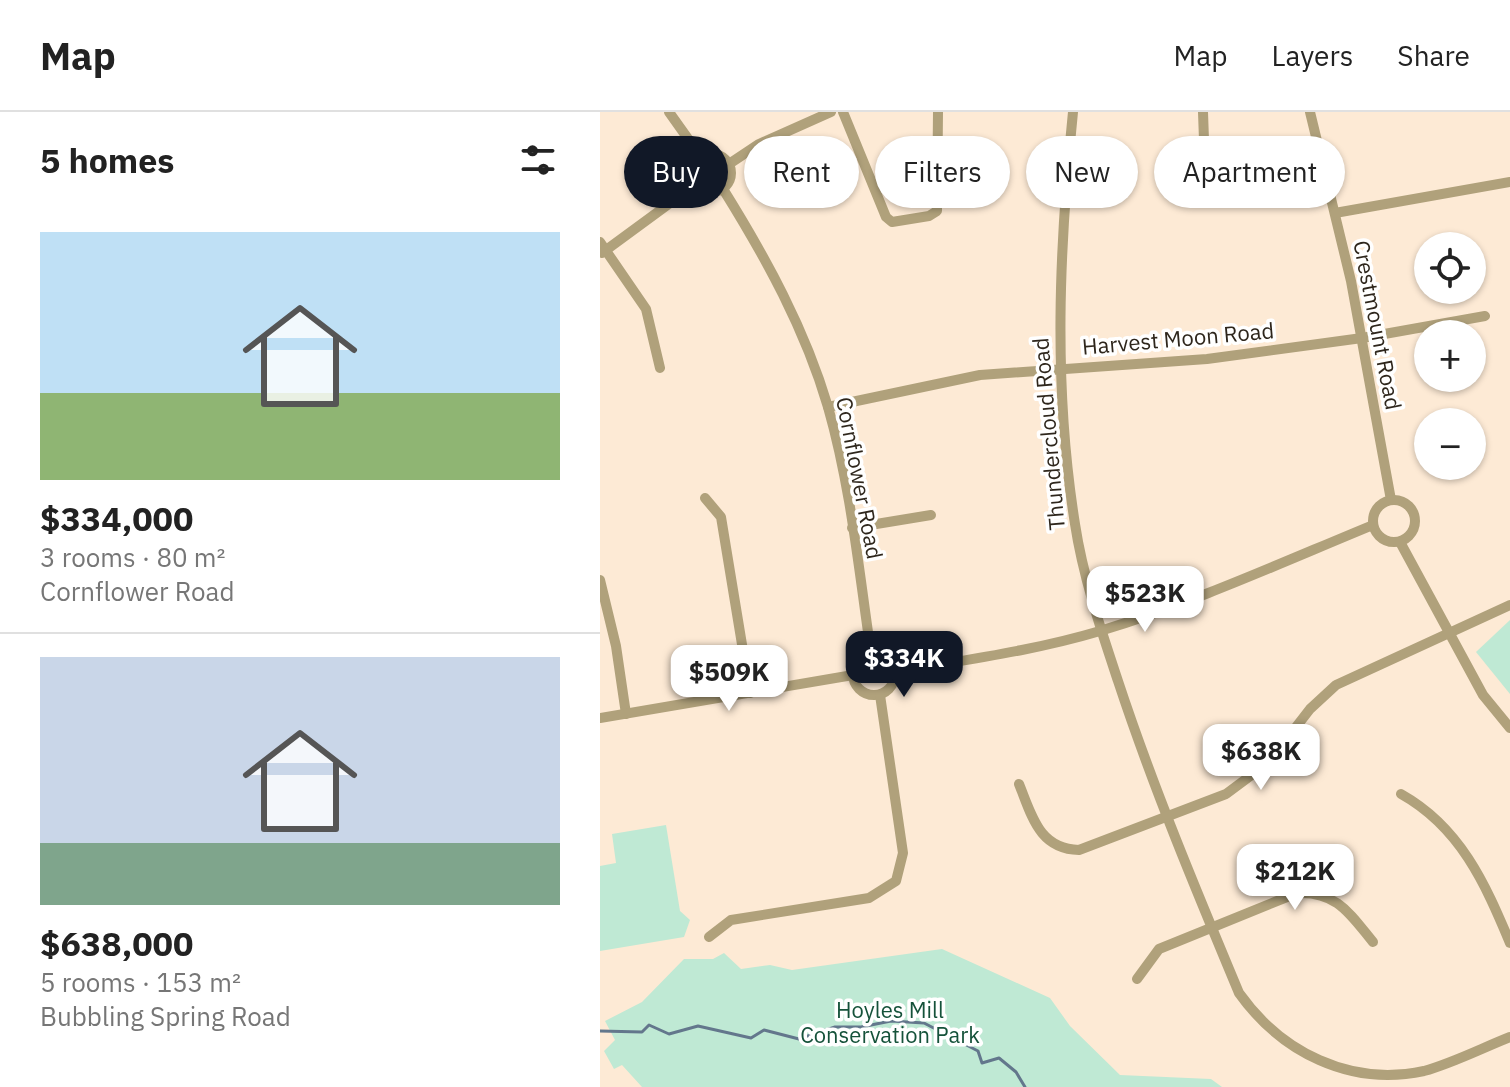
<!DOCTYPE html>
<html lang="en">
<head>
<meta charset="utf-8">
<style>
  :root { --surface:#fff; --page:#f2f2f2; --text:#222; --muted:#767676; --line:#e0e0e0; --accent:#111827 }
  body { margin:0; font-family:"IBM Plex Sans",sans-serif; background:var(--page); color:var(--text); height:100vh; display:flex; flex-direction:column; font-size:30px; white-space:nowrap }
  * { box-sizing:border-box; margin:0 }
  p { font-size:26px; color:var(--muted) }
  .icon { flex:none; width:44px; height:44px; fill:none; stroke:currentColor; stroke-width:2; stroke-linecap:round; stroke-linejoin:round }
  .map { position:relative; flex:1; overflow:hidden }
  .panel { display:flex; flex-direction:column; background:var(--surface); width:600px }
  .panel>* { flex:none }
  .banner { position:absolute; left:24px; top:24px; width:760px; height:72px; display:flex; gap:16px }
  .controls { position:absolute; left:814px; top:120px; display:grid; gap:16px }
  .controls a { display:grid; place-items:center; width:72px; height:72px; border-radius:50%; background:var(--surface); box-shadow:0 2px 6px #0004; font-size:40px }
  .price { position:absolute; translate:-50% -68px; padding:0 18px; border-radius:16px; background:#fff; color:#222; font-size:26px; line-height:52px; filter:drop-shadow(0 2px 4px #0008) }
  .price::after { content:''; position:absolute; left:50%; top:48px; width:24px; height:18px; margin-left:-12px; background:inherit; clip-path:polygon(0 0,100% 0,50% 100%) }
  .price.current { background:var(--accent); color:#fff }
  ul { padding:0; list-style:none }
  li { display:grid; align-content:center; gap:16px; height:424px; padding:0 40px }
  li+li { border-top:2px solid var(--line) }
  li span { display:grid; place-items:center; height:248px; border-radius:0px; color:#555 }
  li>.icon { margin-inline-start:auto }
  span .icon { width:144px; height:144px; fill:#fffc; stroke-width:1 }
  li b { font-size:34px }
  h2 { display:flex; justify-content:space-between; align-items:center; height:96px; padding:0 40px; font-size:34px }
  .tag { padding:0 28px; border-radius:36px; background:var(--surface); box-shadow:0 2px 6px #0004; font-size:28px; line-height:72px }
  .tag.current { background:var(--accent); color:#fff }
  header { display:flex; align-items:center; gap:48px; box-sizing:border-box; height:112px; padding:0 40px; background:var(--surface); border-bottom:2px solid var(--line) }
  header strong { font-size:38px }
  nav { display:flex; gap:44px; margin-inline-start:auto; font-size:28px }
  main { display:flex; flex:1; min-height:0 }
  .map>svg:first-child { display:block }
  .green { fill:#bfe9d4 }
  .lines { fill:none; stroke-linecap:round; stroke-linejoin:round }
  .stream { stroke:#63778c; stroke-width:3 }
  .minor { stroke:#b0a17b; stroke-width:10 }
  .labels { text-anchor:middle; dominant-baseline:central; stroke-width:7; stroke-linejoin:round; paint-order:stroke }
  .street-label { font-size:22px; fill:#2e261c; stroke:#fff }
  .park-label { font-size:22px; fill:#15523a; stroke:#fff }
</style>
</head>
<body>
<header>
<strong>Map</strong>
<nav><a>Map</a><a>Layers</a><a>Share</a></nav>
</header>
<main>
<section class="panel">
<h2>5 homes<svg class="icon" aria-label="filters" viewBox="0 0 24 24"><path d="M4 7h16M4 17h16"/><circle cx="9" cy="7" r="2"/><circle cx="15" cy="17" r="2"/></svg></h2>
<ul>
<li><span style="background:linear-gradient(#bfe0f5 65%,#8fb573 0)"><svg class="icon" aria-label="home" viewBox="0 0 24 24"><path d="M3 11l9-7 9 7M6 9v11h12V9"/></svg></span><div><b>$334,000</b><p>3 rooms · 80 m²</p><p>Cornflower Road</p></div></li>
<li><span style="background:linear-gradient(#c9d6e8 75%,#7fa58c 0)"><svg class="icon" aria-label="home" viewBox="0 0 24 24"><path d="M3 11l9-7 9 7M6 9v11h12V9"/></svg></span><div><b>$638,000</b><p>5 rooms · 153 m²</p><p>Bubbling Spring Road</p></div></li>
</ul>
</section>
<div class="map">
<svg width="910" height="975" viewBox="0 0 910 975">
  <rect width="100%" height="100%" fill="#fdead5"/>
  <!-- green -->
  <g class="green">
    <polygon points="910,508 910,582 876,540"/>
    <polygon points="66,713 80,799 90,808 84,825 0,839 0,754 16,751 12,722"/>
    <polygon points="342,837 450,886 470,914 520,963 611,967 622,975 42,975 22,953 14,957 4,939 15,928 5,909 42,890 84,847 113,847 124,841 141,857 170,853 192,858"/>
  </g>
  <g class="lines">
    <!-- stream -->
    <polyline class="stream" points="0,919 42,920 49,913 69,922 98,914 151,926 164,918 199,927 235,915 261,915 291,909 324,911 378,939 382,951 399,946 416,960 425,975"/>
    <!-- minor -->
    <g class="minor">
      <polyline points="69,0 101,45"/>
      <polyline points="243,0 286,105 292,110 329,104 337,99 338,0"/>
      <path d="M473,0C459,138 453,274 475,412C483,465 501,518 518,569C553,675 596,778 639,881C681,940 750,975 824,959C853,951 882,936 910,925"/>
      <polyline points="710,0 751,169 791,388"/>
      <circle cx="112" cy="61" r="19"/>
      <polyline points="129,52 159,32 231,0"/>
      <path d="M123,77C166,146 205,217 228,295C251,375 259,460 271,541"/>
      <polyline points="598,86 605,56 603,0"/>
      <polyline points="735,101 910,70"/>
      <polyline points="0,130 46,197 60,256"/>
      <polyline points="2,141 96,72"/>
      <polyline points="228,295 380,263 607,247 762,226 885,204"/>
      <polyline points="105,386 121,405 150,581"/>
      <circle cx="794" cy="409" r="21"/>
      <polyline points="252,416 331,403"/>
      <polyline points="800,430 883,583 910,616"/>
      <polyline points="0,468 16,534 26,602"/>
      <circle cx="274" cy="562" r="21"/>
      <path d="M296,560C364,548 433,539 500,519C593,491 683,450 773,413"/>
      <polyline points="0,606 253,563"/>
      <path d="M419,672C432,704 439,737 479,738L626,682L669,650L710,597L736,573L910,493"/>
      <path d="M801,682C860,715 885,771 910,831"/>
      <polyline points="109,825 131,808 269,786 296,769 303,741 280,583"/>
      <path d="M537,867L559,837L697,781C737,779 750,802 773,830"/>
    </g>
  </g>
  <g class="labels">
    <!-- street labels -->
    <g class="street-label">
      <text transform="translate(778 213) rotate(79)">Crestmount Road</text>
      <text transform="translate(578 226) rotate(-5)">Harvest Moon Road</text>
      <text transform="translate(448 322) rotate(-95)">Thundercloud Road</text>
      <text transform="translate(260 366) rotate(79)">Cornflower Road</text>
    </g>
    <!-- park labels -->
    <g class="park-label">
      <text x="290" y="897">Hoyles Mill<tspan x="290" dy="25">Conservation Park</tspan></text>
    </g>
  </g>
</svg>
<div class="controls">
<a><svg class="icon" aria-label="locate" viewBox="0 0 24 24"><circle cx="12" cy="12" r="6"/><path d="M12 2v4M12 18v4M2 12h4M18 12h4"/></svg></a>
<a>+</a>
<a>−</a>
</div>
<b class="price" style="left:545px;top:522px">$523K</b>
<b class="price current" style="left:304px;top:587px">$334K</b>
<b class="price" style="left:129px;top:601px">$509K</b>
<b class="price" style="left:661px;top:680px">$638K</b>
<b class="price" style="left:695px;top:800px">$212K</b>
<div class="banner">
<a class="tag current">Buy</a>
<a class="tag">Rent</a>
<a class="tag">Filters</a>
<a class="tag">New</a>
<a class="tag">Apartment</a>
</div>
</div>
</main>
</body>
</html>
